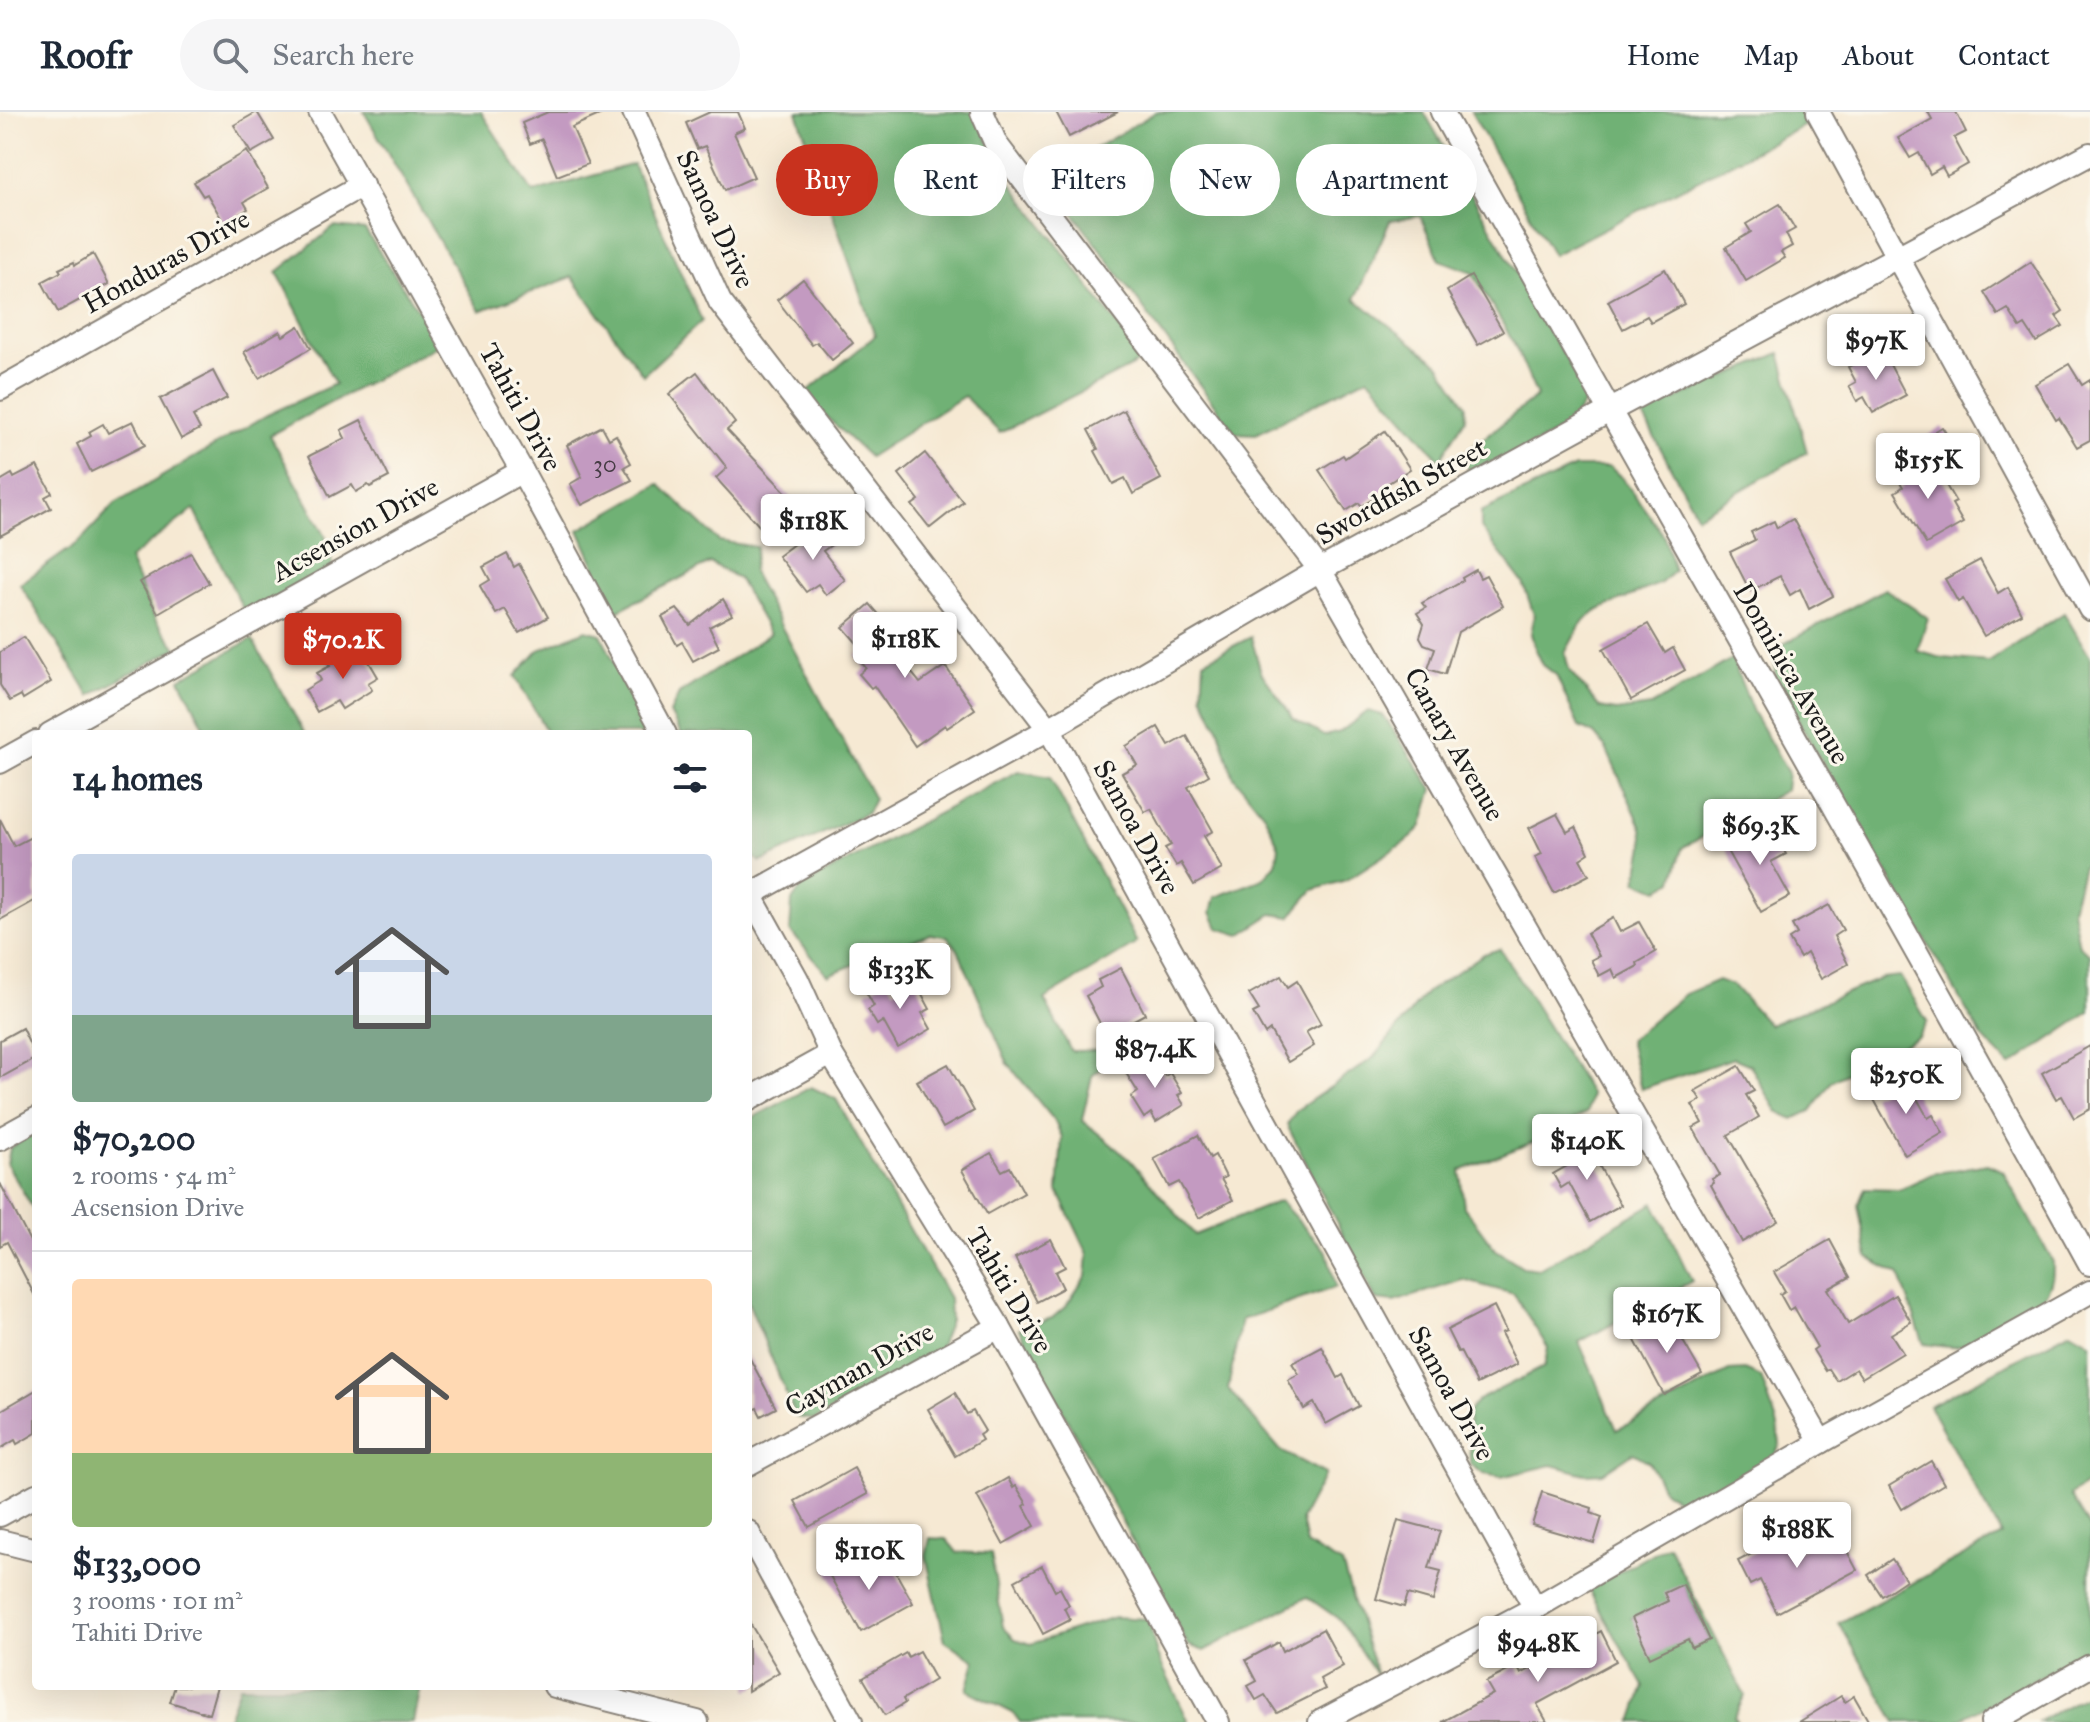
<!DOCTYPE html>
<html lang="en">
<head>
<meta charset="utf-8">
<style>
  :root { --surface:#fff; --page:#f6f6f7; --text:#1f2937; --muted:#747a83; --line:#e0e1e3; --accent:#c8321e }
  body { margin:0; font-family:"IM FELL Great Primer",serif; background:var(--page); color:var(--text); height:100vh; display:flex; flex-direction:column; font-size:30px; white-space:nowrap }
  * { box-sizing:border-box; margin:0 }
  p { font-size:26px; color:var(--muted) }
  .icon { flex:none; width:44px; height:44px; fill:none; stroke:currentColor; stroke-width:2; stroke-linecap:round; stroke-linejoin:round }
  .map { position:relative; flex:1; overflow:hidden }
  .panel { position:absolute; left:32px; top:618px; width:720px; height:960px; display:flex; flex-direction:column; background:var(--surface); border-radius:8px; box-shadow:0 8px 32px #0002 }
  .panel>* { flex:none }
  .top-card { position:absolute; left:776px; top:32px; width:760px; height:72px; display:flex; gap:16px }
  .price { position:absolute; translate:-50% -68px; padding:0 18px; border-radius:8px; background:#fff; color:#222; font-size:26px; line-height:52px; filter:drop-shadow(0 2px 4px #0008) }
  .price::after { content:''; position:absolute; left:50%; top:48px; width:24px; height:18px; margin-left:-12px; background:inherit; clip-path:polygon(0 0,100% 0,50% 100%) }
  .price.active { background:var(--accent); color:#fff }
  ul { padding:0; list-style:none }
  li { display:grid; align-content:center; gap:16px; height:424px; padding:0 40px }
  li+li { border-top:2px solid var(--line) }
  li span { display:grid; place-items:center; height:248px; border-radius:8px; color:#555 }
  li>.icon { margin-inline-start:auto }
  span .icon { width:144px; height:144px; fill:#fffc; stroke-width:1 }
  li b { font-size:34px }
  h2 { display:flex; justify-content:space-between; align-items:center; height:96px; padding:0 40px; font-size:34px }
  .chip { padding:0 28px; border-radius:36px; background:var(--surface); box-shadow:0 8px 32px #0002; font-size:28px; line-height:72px }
  .chip.active { background:var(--accent); color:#fff }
  header { display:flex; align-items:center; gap:48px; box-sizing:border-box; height:112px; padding:0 40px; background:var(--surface); border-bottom:2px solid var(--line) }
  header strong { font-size:38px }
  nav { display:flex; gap:44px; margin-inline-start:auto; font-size:28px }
  .search { width:560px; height:72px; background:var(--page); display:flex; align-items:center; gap:20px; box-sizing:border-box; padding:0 28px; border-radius:44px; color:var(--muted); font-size:30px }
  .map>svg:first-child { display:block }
  .forest { fill:#70b174; stroke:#466648; stroke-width:2; fill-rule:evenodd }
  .building { fill:#c39ac1 }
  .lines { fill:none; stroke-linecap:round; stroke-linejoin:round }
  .minor-casing { stroke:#898278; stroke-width:26 }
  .minor { stroke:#fff; stroke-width:22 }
  .labels { text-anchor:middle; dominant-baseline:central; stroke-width:6; stroke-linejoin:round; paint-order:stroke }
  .number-label { font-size:24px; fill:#463c45 }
  .street-label { font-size:28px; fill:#1c1c1c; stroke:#fbf7ec }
</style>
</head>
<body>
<header>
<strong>Roofr</strong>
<div class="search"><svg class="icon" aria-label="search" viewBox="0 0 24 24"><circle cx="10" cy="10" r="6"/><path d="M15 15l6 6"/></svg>Search here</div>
<nav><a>Home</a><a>Map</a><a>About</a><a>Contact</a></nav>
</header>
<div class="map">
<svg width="2090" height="1610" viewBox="0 0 2090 1610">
  <rect width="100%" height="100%" fill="#fbf7ec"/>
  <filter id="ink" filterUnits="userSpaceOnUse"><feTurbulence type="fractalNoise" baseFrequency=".0125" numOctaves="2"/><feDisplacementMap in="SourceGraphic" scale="16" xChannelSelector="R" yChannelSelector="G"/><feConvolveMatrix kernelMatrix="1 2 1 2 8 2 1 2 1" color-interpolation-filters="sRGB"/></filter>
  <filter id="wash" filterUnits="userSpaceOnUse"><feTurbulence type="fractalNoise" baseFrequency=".006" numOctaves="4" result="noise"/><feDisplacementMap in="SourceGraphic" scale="32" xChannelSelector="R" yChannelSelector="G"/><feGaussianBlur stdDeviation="1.8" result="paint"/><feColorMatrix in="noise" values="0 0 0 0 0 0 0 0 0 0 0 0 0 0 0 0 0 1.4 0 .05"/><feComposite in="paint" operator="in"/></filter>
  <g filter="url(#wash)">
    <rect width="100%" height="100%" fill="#f6e9d3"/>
    <!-- forest -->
    <g class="forest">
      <polygon points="364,0 481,0 533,81 633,52 702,209 643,263 572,165 480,199"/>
      <polygon points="797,0 975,0 1001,57 1144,248 1000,321 964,284 869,345 803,283 875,224"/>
      <polygon points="1156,0 1424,0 1588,285 1569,314 1469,367 1465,341 1537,284 1513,229 1472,160 1440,148 1420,104 1390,109 1355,187 1439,252 1466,293 1465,307 1440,348 1368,265 1256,322 1235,321 1047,65"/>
      <polygon points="1471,0 1803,0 1809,11 1553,143"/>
      <polygon points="334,115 365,118 441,232 270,323 325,423 333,454 247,505 194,397 129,447 156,509 177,536 90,584 20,472 78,431 115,392 267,303 335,272 277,160"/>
      <polygon points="1780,241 1807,340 1697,404 1642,302"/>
      <polygon points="1575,355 1610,355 1623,367 1664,424 1674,459 1661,471 1594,500 1581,512 1565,541 1569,558 1600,596 1616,599 1651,594 1732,547 1753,600 1788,661 1786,678 1682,736 1673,769 1658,778 1637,769 1644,734 1642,716 1606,636 1594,622 1579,615 1556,563 1543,553 1536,538 1531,522 1534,503 1523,471 1481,416 1481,400"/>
      <polygon points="659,372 719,429 757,435 752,460 874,687 867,701 761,750 748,742 748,622 681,622 670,601 679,582 770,522 738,466 710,451 615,500 579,418"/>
      <polygon points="1885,477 1928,506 1917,539 1942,546 1989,550 2064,501 2090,545 2090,745 2083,754 2072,797 2079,834 2090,842 2090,900 2010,954 1982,925 1774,567 1776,536"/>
      <polygon points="586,518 601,522 648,622 548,622 515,564 539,538"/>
      <polygon points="1251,525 1261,560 1294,607 1324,624 1340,620 1368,599 1383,603 1433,677 1422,714 1411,726 1346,768 1313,778 1290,805 1272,802 1240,823 1218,816 1211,800 1215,785 1263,767 1276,752 1279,735 1265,704 1233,664 1218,615 1202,583 1204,549"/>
      <polygon points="252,527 305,622 208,622 180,567"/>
      <polygon points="1018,659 1050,665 1137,831 1044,887 1071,939 1122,938 1092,964 1082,1008 1130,1048 1195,1123 1280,1089 1327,1140 1336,1175 1241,1208 1228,1277 1281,1339 1325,1362 1301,1407 1306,1432 1342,1452 1377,1564 1340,1508 1307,1485 1204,1539 1188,1533 1019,1217 1052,1206 1066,1194 1086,1164 1088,1142 1058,1079 1062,1025 1054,1008 1008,952 958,838 948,825 930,822 828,863 790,819 792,789 803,773"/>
      <polygon points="1500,837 1591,983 1587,1000 1543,1026 1460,1059 1464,1095 1495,1137 1523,1155 1539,1157 1654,1091 1692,1169 1579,1230 1617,1318 1729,1259 1745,1258 1761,1265 1778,1314 1780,1332 1774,1347 1694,1392 1678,1389 1664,1379 1649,1350 1633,1341 1603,1361 1585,1362 1552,1353 1501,1365 1484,1362 1470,1352 1468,1301 1478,1288 1544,1255 1548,1236 1514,1182 1463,1168 1394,1190 1376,1188 1287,1013 1297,998 1373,946 1427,880 1484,842"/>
      <polygon points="1900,864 1927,909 1918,925 1832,969 1811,999 1793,1007 1777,999 1750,953 1734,946 1641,977 1629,928 1685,882 1718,868 1734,874 1769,913 1882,866"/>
      <polygon points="811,975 836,987 949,1186 950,1208 939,1237 815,1308 796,1305 748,1190 748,1008"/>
      <polygon points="36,1020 36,1102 7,1052 10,1036"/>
      <path d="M1987,1052L2003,1059L2053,1150C2053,1162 2053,1170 2047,1180C2036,1195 1974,1233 1956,1235C1946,1236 1934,1233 1924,1232L1899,1162L1868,1146L1858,1093L1865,1076L1900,1077L1932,1062Z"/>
      <polygon points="2071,1219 2090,1230 2090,1370 2070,1383 2090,1417 2090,1538 1955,1610 1896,1610 1839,1511 2002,1423 1929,1294"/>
      <polygon points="930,1426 946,1427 957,1440 991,1442 1003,1515 1015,1527 1031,1532 1114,1505 1148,1507 1157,1543 1189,1610 1020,1610 1013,1601 967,1578 975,1549 945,1529 926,1444"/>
      <path d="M1668,1433L1745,1584L1734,1605L1737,1610H1632L1644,1574L1588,1477ZM1683,1473L1709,1527L1692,1535L1686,1523L1632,1506L1643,1501L1645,1505L1670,1493Z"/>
      <polygon points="239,1574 420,1574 413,1610 225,1610 229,1604"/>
      <polygon points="2085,1584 2090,1593 2090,1610 2037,1610"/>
    </g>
    <g id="blocks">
      <!-- building -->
      <g class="building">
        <polygon points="257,0 274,28 251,41 234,13"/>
        <polygon points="548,0 606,0 572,15 588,52 557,64 542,27 530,32 522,11"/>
        <polygon points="710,0 738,0 745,16 734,21 754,65 725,78 705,34 697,37 686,11"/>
        <polygon points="1056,0 1118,0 1069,25"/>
        <polygon points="1928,0 1956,0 1966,20 1954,26 1968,52 1947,64 1942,55 1930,62 1919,41 1910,46 1898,26 1932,7"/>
        <polygon points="247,39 268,76 244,90 248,97 224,111 207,82 203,84 194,70"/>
        <polygon points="1780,92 1795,117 1786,122 1792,134 1781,140 1785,146 1746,169 1726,135 1751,120 1746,112"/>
        <polygon points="93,142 109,172 58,200 42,170 61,160 59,157 74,150 75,153"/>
        <polygon points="2031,150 2063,199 2056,204 2063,214 2036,230 2025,213 2020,216 2008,197 1998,203 1984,180"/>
        <polygon points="1665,157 1684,192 1651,210 1647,204 1623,217 1608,189"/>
        <polygon points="1471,164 1503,219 1478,233 1447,179"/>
        <polygon points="803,167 853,231 832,248 817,230 812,233 777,188"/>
        <polygon points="299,214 311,236 259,266 244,240 280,219 283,224"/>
        <polygon points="1880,238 1886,250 1888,249 1906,283 1873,301 1864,285 1857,289 1849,274 1856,270 1848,255"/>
        <polygon points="2069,252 2082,273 2090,268 2090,328 2077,335 2059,306 2056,308 2035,272"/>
        <polygon points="213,259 227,286 193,304 200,317 181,327 160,287"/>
        <polygon points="697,260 735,311 727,318 793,388 762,417 716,366 727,356 669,282"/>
        <polygon points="1124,298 1161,367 1133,382 1125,366 1113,372 1095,339 1098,337 1088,318"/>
        <polygon points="361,308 389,365 370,375 368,373 356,380 352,373 330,385 309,344 345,326 341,318"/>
        <polygon points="133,309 145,333 91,360 77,332 91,324 89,320 103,312 108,321"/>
        <polygon points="602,314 609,327 616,323 631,351 624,355 632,368 582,393 570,372 582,365 567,333"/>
        <polygon points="1942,315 1955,335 1933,348 1921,328"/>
        <polygon points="1385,319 1410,357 1384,374 1386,378 1362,394 1359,391 1346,399 1319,358 1343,343 1345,346"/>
        <polygon points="925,341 963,390 930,416 912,393 919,388 899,362"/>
        <polygon points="1929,345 1956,390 1952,392 1963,411 1926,432 1895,380 1903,375 1897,365"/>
        <polygon points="37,354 52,381 45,385 51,396 0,424 0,369 12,362 14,366"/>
        <polygon points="1793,407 1833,484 1809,497 1800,477 1790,483 1780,464 1750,479 1730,440 1755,428 1751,420 1774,409 1777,416"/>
        <polygon points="819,413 834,431 823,439 845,468 826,483 818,472 806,480 778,444"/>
        <polygon points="191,441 209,471 158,501 140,470"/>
        <polygon points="507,442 514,455 519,452 548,505 519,521 505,497 496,502 480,474 490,468 483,455"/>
        <polygon points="1980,448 1998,481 2008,475 2022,502 1984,524 1963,487 1958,490 1945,467"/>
        <polygon points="1476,458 1480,466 1486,463 1503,494 1458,520 1445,562 1428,557 1435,536 1424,532 1420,525 1424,512 1417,501 1426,496 1422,491 1463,468 1462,466"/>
        <polygon points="723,487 732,503 709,515 719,535 693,549 682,530 677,533 662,505 677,497 690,513"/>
        <polygon points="870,492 887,512 891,509 906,528 893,538 920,571 945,554 975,597 947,616 945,613 915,634 874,574 871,576 859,562 866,556 856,544 863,538 843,515"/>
        <polygon points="1648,512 1665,541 1673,536 1685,558 1631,588 1603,537"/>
        <polygon points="24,525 51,570 23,587 21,583 10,589 0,573 0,540"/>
        <polygon points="361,536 378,565 368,571 372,578 342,597 337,589 317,600 305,578 321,568 317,561 330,554 327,548 345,537 349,543"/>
        <polygon points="1158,615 1169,634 1187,624 1209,663 1188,675 1213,719 1204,724 1222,757 1194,773 1181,751 1176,754 1165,736 1171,733 1151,697 1145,700 1122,661 1137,653 1126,634"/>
        <polygon points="1557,702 1567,720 1576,715 1589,741 1580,747 1589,763 1554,781 1535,745 1542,742 1529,716"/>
        <polygon points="0,707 14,734 31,725 36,735 36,788 0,808"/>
        <polygon points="1769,712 1786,742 1771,750 1790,784 1761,800 1726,737"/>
        <polygon points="1829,793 1843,818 1834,824 1848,852 1821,867 1807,841 1800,846 1789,827 1797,822 1792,813"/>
        <polygon points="1613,806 1620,820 1639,810 1656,840 1637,851 1638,854 1616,866 1612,857 1599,864 1591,848 1599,844 1587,821"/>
        <polygon points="1121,856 1145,902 1106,923 1086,884 1101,875 1098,868"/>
        <polygon points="1281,864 1288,875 1297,869 1321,912 1306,920 1314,934 1288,950 1270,918 1265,922 1253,901 1259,898 1249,882"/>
        <polygon points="914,867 930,897 922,901 931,917 898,936 883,909 877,913 868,898 874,894 866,880 888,868 894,878"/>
        <polygon points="22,916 36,946 0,966 0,928"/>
        <polygon points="2090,934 2090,997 2074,1006 2062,984 2056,987 2042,961"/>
        <polygon points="1153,944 1165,964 1170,961 1182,981 1178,983 1184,993 1156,1010 1151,1001 1144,1006 1131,985 1138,980 1126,961"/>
        <polygon points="948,952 974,999 943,1016 917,969"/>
        <polygon points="1739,954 1754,979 1746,983 1759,1005 1728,1023 1778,1109 1742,1130 1711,1073 1714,1071 1712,1067 1720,1063 1693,1016 1702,1011 1692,993 1701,988 1695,979"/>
        <polygon points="1905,965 1928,1006 1933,1003 1943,1021 1905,1043 1872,984"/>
        <polygon points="1198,1023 1210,1046 1215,1043 1226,1065 1221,1067 1233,1088 1199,1106 1179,1070 1169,1075 1154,1047"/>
        <polygon points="1584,1029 1591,1042 1592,1041 1621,1093 1590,1110 1569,1071 1561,1076 1553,1062 1569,1053 1562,1041"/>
        <polygon points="991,1041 1002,1059 1010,1055 1024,1081 987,1102 962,1058"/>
        <polygon points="0,1071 36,1141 36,1186 7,1130 0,1134"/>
        <polygon points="1051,1127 1065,1155 1055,1160 1063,1176 1037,1190 1015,1146"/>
        <polygon points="1830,1128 1850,1165 1828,1177 1848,1212 1895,1183 1911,1210 1891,1222 1903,1241 1862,1266 1856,1257 1837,1269 1829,1257 1826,1259 1813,1238 1817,1235 1794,1195 1789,1198 1780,1182 1785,1179 1774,1160"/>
        <polygon points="1494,1194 1506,1219 1501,1221 1517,1252 1477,1272 1460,1239 1458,1240 1447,1218"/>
        <polygon points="1668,1203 1702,1262 1664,1283 1632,1223"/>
        <polygon points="1322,1235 1338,1266 1343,1263 1359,1294 1326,1312 1314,1291 1304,1297 1288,1268 1299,1262 1292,1251"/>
        <polygon points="748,1243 776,1296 761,1304 757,1296 748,1301"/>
        <polygon points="36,1278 36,1321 17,1332 15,1328 0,1337 0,1299"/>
        <polygon points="955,1281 967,1302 973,1299 985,1319 979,1323 982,1328 955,1344 928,1297"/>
        <polygon points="1931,1349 1944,1372 1902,1397 1889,1374"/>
        <polygon points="854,1356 868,1382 809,1415 795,1389"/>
        <polygon points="1008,1366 1013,1376 1016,1374 1027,1392 1024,1394 1035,1414 1003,1432 977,1384"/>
        <polygon points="1542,1380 1592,1396 1591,1401 1602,1405 1594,1431 1532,1413"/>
        <polygon points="1398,1408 1440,1419 1429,1456 1441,1459 1433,1489 1408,1482 1404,1495 1376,1487"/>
        <polygon points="1838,1422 1857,1458 1777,1501 1760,1468 1750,1473 1738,1449 1784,1425 1793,1442 1808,1433 1810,1436"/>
        <polygon points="855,1441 868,1465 891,1452 913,1491 861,1520 826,1457"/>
        <polygon points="1892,1447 1906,1468 1882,1484 1868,1463"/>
        <polygon points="1042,1454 1055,1479 1060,1476 1069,1493 1064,1496 1070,1508 1043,1522 1015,1469"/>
        <polygon points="1683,1472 1709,1528 1692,1536 1688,1527 1650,1545 1632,1506 1668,1489 1664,1481"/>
        <polygon points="748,1508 779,1560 748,1579"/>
        <polygon points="1323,1517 1343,1554 1320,1567 1325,1577 1277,1601 1265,1583 1256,1588 1248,1574 1257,1569 1246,1548 1279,1530 1283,1539"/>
        <polygon points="1601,1519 1616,1549 1537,1592 1547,1610 1442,1610 1493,1582 1486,1570 1517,1554 1521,1562 1556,1543 1554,1539 1569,1531 1571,1535"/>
        <polygon points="919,1539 935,1568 903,1587 905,1591 885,1603 863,1566 906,1541 908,1545"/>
        <polygon points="175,1574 217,1574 209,1602 170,1590"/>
        <polygon points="1841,1584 1845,1590 1854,1584 1869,1610 1799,1610"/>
      </g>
    </g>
  </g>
  <g filter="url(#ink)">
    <use href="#blocks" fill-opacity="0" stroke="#898278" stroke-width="2"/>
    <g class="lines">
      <!-- minor casing -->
      <g class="minor-casing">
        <g id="minor">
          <polyline points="320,0 522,359 665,622"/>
          <polyline points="634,0 720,190 1049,617 1535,1496"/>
          <polyline points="982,0 996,32 1320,458 1821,1330"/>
          <path d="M1442,0C1656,385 1878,765 2090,1152"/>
          <polyline points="1818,0 2090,497"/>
          <polyline points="0,277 362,73"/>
          <polyline points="50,622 522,359"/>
          <polyline points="0,650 36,630"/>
          <polyline points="748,779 797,867 831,942 999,1215 1218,1610"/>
          <polyline points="750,783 1049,617 1320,458 1609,299 2090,42"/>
          <polyline points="748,988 831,942"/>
          <polyline points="0,1027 36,1007"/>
          <polyline points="748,1352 999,1215"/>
          <polyline points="0,1403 36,1383"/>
          <polyline points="748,1420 851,1610"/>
          <polyline points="0,1429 36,1438"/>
          <polyline points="555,1574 697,1610"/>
          <polyline points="1320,1610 1535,1496 1821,1330 2090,1180"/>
          <polyline points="1992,1610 2090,1554"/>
        </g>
      </g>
      <!-- minor -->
      <use href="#minor" class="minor"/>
    </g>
  </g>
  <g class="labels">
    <!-- number labels -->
    <g class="number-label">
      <text x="605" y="352">30</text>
    </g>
    <!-- street labels -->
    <g class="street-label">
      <text transform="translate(716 107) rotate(65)">Samoa Drive</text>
      <text transform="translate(166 149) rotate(-29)">Honduras Drive</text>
      <text transform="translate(521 295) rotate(61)">Tahiti Drive</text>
      <text transform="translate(1401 379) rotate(-29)">Swordfish Street</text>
      <text transform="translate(355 417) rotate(-29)">Acsension Drive</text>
      <text transform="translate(1792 561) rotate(60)">Dominica Avenue</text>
      <text transform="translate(1455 632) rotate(60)">Canary Avenue</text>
      <text transform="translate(1137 715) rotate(61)">Samoa Drive</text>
      <text transform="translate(1010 1178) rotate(59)">Tahiti Drive</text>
      <text transform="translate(859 1257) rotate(-29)">Cayman Drive</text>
      <text transform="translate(1452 1281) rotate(61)">Samoa Drive</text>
    </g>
  </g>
</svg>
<b class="price" style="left:1876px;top:270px">$97K</b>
<b class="price" style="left:1928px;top:389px">$155K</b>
<b class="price" style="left:813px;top:450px">$118K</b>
<b class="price" style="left:905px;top:568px">$118K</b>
<b class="price active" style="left:343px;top:569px">$70.2K</b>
<b class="price" style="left:1760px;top:755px">$69.3K</b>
<b class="price" style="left:900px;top:899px">$133K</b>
<b class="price" style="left:1155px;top:978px">$87.4K</b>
<b class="price" style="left:1906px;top:1004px">$250K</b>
<b class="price" style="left:1587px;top:1070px">$140K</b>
<b class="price" style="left:1667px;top:1243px">$167K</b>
<b class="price" style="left:1797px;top:1458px">$188K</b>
<b class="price" style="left:869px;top:1480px">$110K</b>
<b class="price" style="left:1538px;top:1572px">$94.8K</b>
<div class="top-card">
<a class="chip active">Buy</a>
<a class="chip">Rent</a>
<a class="chip">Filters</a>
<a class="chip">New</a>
<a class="chip">Apartment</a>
</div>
<section class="panel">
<h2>14 homes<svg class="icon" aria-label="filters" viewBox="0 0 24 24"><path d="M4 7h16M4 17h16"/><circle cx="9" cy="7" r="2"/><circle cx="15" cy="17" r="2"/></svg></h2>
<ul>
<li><span style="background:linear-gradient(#c9d6e8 65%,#7fa58c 0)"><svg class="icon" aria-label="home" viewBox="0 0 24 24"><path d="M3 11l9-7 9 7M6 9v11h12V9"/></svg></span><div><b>$70,200</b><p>2 rooms · 54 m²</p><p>Acsension Drive</p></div></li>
<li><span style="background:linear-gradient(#ffd9b3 70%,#8fb573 0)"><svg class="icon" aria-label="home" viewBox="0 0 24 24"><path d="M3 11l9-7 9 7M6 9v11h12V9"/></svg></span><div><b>$133,000</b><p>3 rooms · 101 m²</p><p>Tahiti Drive</p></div></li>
</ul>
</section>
</div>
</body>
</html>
